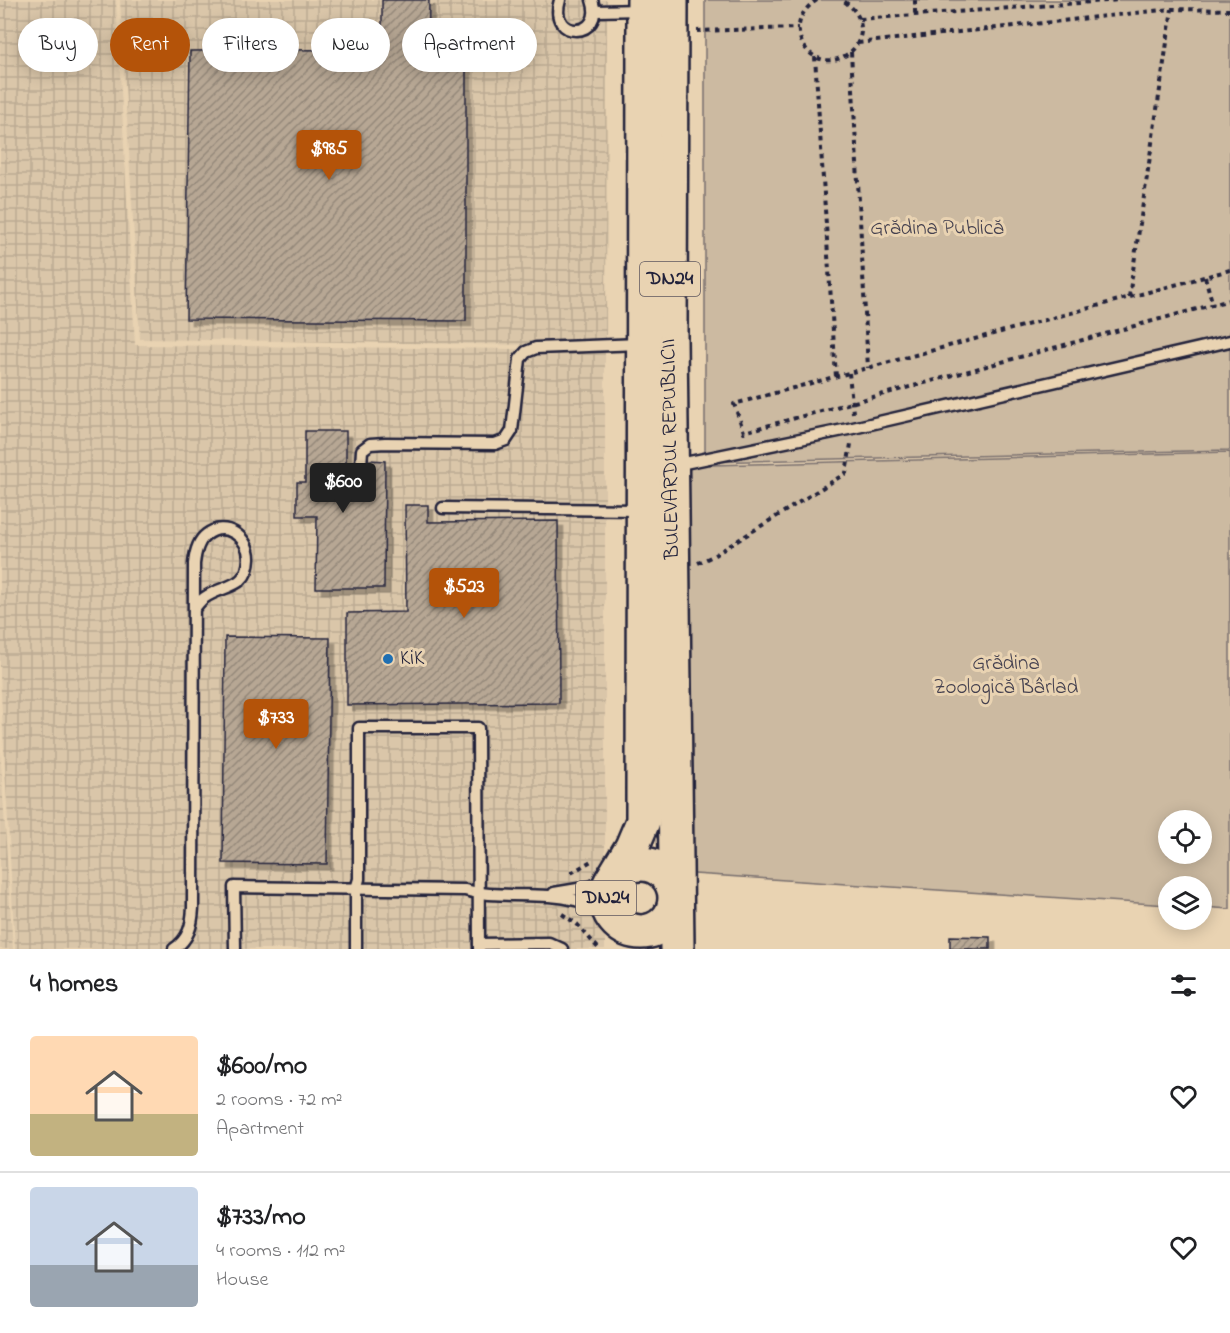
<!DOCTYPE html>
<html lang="en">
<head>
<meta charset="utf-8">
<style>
  :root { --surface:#fff; --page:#f6f6f6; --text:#202124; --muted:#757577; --line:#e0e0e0; --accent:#b45309 }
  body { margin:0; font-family:"Indie Flower",sans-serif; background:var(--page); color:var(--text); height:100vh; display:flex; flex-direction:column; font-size:22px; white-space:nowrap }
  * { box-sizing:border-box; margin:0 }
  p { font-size:20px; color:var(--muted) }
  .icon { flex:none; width:33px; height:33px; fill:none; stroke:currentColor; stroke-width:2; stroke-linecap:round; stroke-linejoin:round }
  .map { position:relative; height:949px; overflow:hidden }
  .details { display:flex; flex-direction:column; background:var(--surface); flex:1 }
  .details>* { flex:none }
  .guide { position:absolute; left:18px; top:18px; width:600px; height:54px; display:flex; gap:12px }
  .controls { position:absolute; left:1158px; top:810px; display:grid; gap:12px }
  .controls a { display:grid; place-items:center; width:54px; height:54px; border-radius:50%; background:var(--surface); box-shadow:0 3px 15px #0003; font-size:30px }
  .price { position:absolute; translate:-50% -51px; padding:0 14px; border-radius:6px; background:var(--accent); color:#fff; font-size:20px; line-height:39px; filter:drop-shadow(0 2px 3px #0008) }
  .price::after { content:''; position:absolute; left:50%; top:36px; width:18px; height:14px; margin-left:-9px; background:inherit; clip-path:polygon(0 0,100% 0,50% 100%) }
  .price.on { background:#222; color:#fff }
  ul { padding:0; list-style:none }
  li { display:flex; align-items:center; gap:18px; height:150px; padding:0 30px }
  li+li { border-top:2px solid var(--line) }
  li span { display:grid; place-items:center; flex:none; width:168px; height:120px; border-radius:6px; color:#555 }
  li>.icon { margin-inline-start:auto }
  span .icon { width:72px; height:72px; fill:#fffc; stroke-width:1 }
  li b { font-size:26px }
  h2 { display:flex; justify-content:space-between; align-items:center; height:72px; padding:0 30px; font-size:26px }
  .pill { padding:0 21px; border-radius:27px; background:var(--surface); box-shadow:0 3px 15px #0003; font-size:21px; line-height:54px }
  .pill.on { background:var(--accent); color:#fff }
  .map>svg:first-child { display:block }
  .industrial { fill:url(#industrial-grid) }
  .green { fill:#ccbaa1; stroke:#776e6e; stroke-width:1.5; fill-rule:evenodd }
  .building { fill:url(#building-hatch); stroke:#22223b; stroke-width:1.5; filter:url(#shadow) }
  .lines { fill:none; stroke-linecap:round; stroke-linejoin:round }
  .lane-casing { stroke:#22223b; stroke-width:15 }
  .primary-casing { stroke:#22223b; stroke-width:38 }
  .path { stroke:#22223b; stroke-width:4; stroke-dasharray:4.5 4.5; stroke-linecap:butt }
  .lane { stroke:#e9d3b2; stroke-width:10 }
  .primary { stroke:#e9d3b2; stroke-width:33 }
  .poi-dot { fill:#1f6fb2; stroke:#e9d3b2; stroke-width:2 }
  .labels { text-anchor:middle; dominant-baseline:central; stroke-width:6; stroke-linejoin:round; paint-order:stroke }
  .shield { fill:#e9d3b2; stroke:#5e575f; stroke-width:1.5 }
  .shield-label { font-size:20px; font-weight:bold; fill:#22223b }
  .park-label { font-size:21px; fill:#44404f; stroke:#e9d3b2 }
  .street-label { font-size:21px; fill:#22223b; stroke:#e9d3b2 }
  .poi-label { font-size:21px; fill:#22223b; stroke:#e9d3b2; text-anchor:start }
</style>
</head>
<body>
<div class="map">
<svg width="1230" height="949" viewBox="0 0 1230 949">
  <defs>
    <pattern id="industrial-grid" width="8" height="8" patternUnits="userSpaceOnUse" patternTransform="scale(1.5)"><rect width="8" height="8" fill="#dac6a9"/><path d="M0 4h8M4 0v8" fill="none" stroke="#bbaa92"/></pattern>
    <pattern id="building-hatch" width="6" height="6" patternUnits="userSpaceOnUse" patternTransform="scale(1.5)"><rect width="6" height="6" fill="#b7a794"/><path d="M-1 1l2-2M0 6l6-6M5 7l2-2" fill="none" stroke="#94887a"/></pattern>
    <filter id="shadow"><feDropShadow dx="5.5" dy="5.5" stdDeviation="0" flood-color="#0004"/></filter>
  </defs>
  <rect width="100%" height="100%" fill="#e9d3b2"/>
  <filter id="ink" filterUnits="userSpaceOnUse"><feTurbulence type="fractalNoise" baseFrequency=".0167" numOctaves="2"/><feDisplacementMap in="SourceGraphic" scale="12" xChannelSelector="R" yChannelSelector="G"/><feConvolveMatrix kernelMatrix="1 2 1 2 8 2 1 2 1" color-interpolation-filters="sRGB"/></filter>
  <g filter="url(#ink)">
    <!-- industrial -->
    <g class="industrial">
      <polygon points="0,0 116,0 135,345 605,350 605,949 15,949 0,675"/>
      <polygon points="120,0 607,0 606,346 140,339"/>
      <polygon points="0,751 13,949 0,949"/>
    </g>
    <!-- green -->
    <g class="green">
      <polygon points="705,0 1230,0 1230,450 705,462"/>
      <path d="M1230,452V909L1202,907V886H1168V905L679,873L672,466ZM1168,820H1202V854H1168Z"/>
    </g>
    <!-- building -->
    <g class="building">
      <polygon points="382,0 429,0 428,63 466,63 466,321 186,319 190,51 382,49"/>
      <polygon points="305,431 346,431 346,479 370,480 370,460 385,461 384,588 316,588 317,516 297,516 297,482 305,482"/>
      <polygon points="405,505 428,505 428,522 558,521 559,703 347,705 347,613 406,612"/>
      <polygon points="225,637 330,638 327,864 223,863"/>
      <polygon points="950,936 990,937 990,949 950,949"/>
    </g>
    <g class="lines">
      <!-- lane casing -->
      <g class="lane-casing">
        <g id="lane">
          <path d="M560,0C547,41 606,39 592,0"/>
          <polyline points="596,11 641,10"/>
          <polyline points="675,465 853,428 1230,341"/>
          <polyline points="361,466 362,450 370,444 385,443 495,444 506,440 512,431 520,359 526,352 536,348 640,344"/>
          <polyline points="443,508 640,510"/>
          <polyline points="554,893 590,887 614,876"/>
          <polyline points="479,944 549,943 562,949"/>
          <path d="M174,949C189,939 192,925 193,908L194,564C195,554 198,541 206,535C225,520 249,537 249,558C248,590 223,584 204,598C200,601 197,605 194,609"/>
          <path d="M235,949L234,887L465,890C481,895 495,894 512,895C549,895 580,895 611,916"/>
          <polyline points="356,949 356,889 359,879 359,728 478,728 479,949"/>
        </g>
      </g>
      <!-- primary casing -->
      <g class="primary-casing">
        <g id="primary">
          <polyline points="671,0 670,338 677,949"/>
          <circle cx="641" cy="898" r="34"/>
          <polyline points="615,875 632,847 643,821 644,0"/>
        </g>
      </g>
      <!-- path -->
      <g class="path">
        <path d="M817,0C775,26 814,80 849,53C856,48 861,39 861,30C861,16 853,7 842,0"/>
        <polyline points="915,0 915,15"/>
        <polyline points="860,19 1120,0"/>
        <polyline points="697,31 798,28"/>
        <polyline points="858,43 1172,9 1230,10"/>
        <polyline points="851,52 868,368"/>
        <polyline points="815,57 836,377"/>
        <polyline points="1230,270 734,404 744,432 1230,300"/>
        <polyline points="1205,277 1213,305"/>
        <polyline points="1129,297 1172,9"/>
        <polyline points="849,373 853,413"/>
        <polyline points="698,563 713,556 846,473 851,444"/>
        <polyline points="571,873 593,860"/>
        <polyline points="562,914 577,924 599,949"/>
      </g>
      <!-- lane -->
      <use href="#lane" class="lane"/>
      <!-- primary -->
      <use href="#primary" class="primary"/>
    </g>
  </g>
  <!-- markers -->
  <circle class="poi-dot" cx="388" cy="659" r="6"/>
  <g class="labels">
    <!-- shield labels -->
    <g class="shield">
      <rect x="640" y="262" width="60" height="34" rx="4.5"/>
      <rect x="576" y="881" width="60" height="34" rx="4.5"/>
    </g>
    <g class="shield-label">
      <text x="670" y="279">DN24</text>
      <text x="606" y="898">DN24</text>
    </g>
    <!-- park labels -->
    <g class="park-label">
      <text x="937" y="229">Grădina Publică</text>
      <text x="1006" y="664">Grădina<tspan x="1006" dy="24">Zoologică Bârlad</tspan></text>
    </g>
    <!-- street labels -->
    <g class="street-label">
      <text transform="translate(671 449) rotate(-91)">BULEVARDUL REPUBLICII</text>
    </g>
    <!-- poi labels -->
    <g class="poi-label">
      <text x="400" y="659">KiK</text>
    </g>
  </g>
</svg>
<div class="controls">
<a><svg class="icon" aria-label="locate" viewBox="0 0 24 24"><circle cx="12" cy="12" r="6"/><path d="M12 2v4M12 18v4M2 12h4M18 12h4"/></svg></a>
<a><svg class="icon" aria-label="layers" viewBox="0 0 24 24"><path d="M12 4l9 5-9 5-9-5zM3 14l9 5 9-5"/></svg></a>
</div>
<b class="price" style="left:329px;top:181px">$985</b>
<b class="price on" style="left:343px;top:514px">$600</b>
<b class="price" style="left:464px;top:619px">$523</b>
<b class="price" style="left:276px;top:750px">$733</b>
<div class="guide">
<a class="pill">Buy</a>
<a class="pill on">Rent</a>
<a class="pill">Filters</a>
<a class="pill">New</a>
<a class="pill">Apartment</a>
</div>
</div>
<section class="details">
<h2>4 homes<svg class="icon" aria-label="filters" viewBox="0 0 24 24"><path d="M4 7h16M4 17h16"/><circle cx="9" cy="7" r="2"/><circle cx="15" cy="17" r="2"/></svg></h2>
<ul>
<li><span style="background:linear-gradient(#ffd9b3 65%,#c2b280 0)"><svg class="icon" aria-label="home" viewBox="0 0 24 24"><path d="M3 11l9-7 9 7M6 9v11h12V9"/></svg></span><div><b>$600/mo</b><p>2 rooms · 72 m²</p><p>Apartment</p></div><svg class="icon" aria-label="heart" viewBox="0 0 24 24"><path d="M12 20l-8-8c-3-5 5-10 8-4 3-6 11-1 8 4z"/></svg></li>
<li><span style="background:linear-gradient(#c9d6e8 65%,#9aa5b1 0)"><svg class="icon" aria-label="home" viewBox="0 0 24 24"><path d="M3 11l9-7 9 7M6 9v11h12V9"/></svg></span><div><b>$733/mo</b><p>4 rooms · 112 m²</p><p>House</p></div><svg class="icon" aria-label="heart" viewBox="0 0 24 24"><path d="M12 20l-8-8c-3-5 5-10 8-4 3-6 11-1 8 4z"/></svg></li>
</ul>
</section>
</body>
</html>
